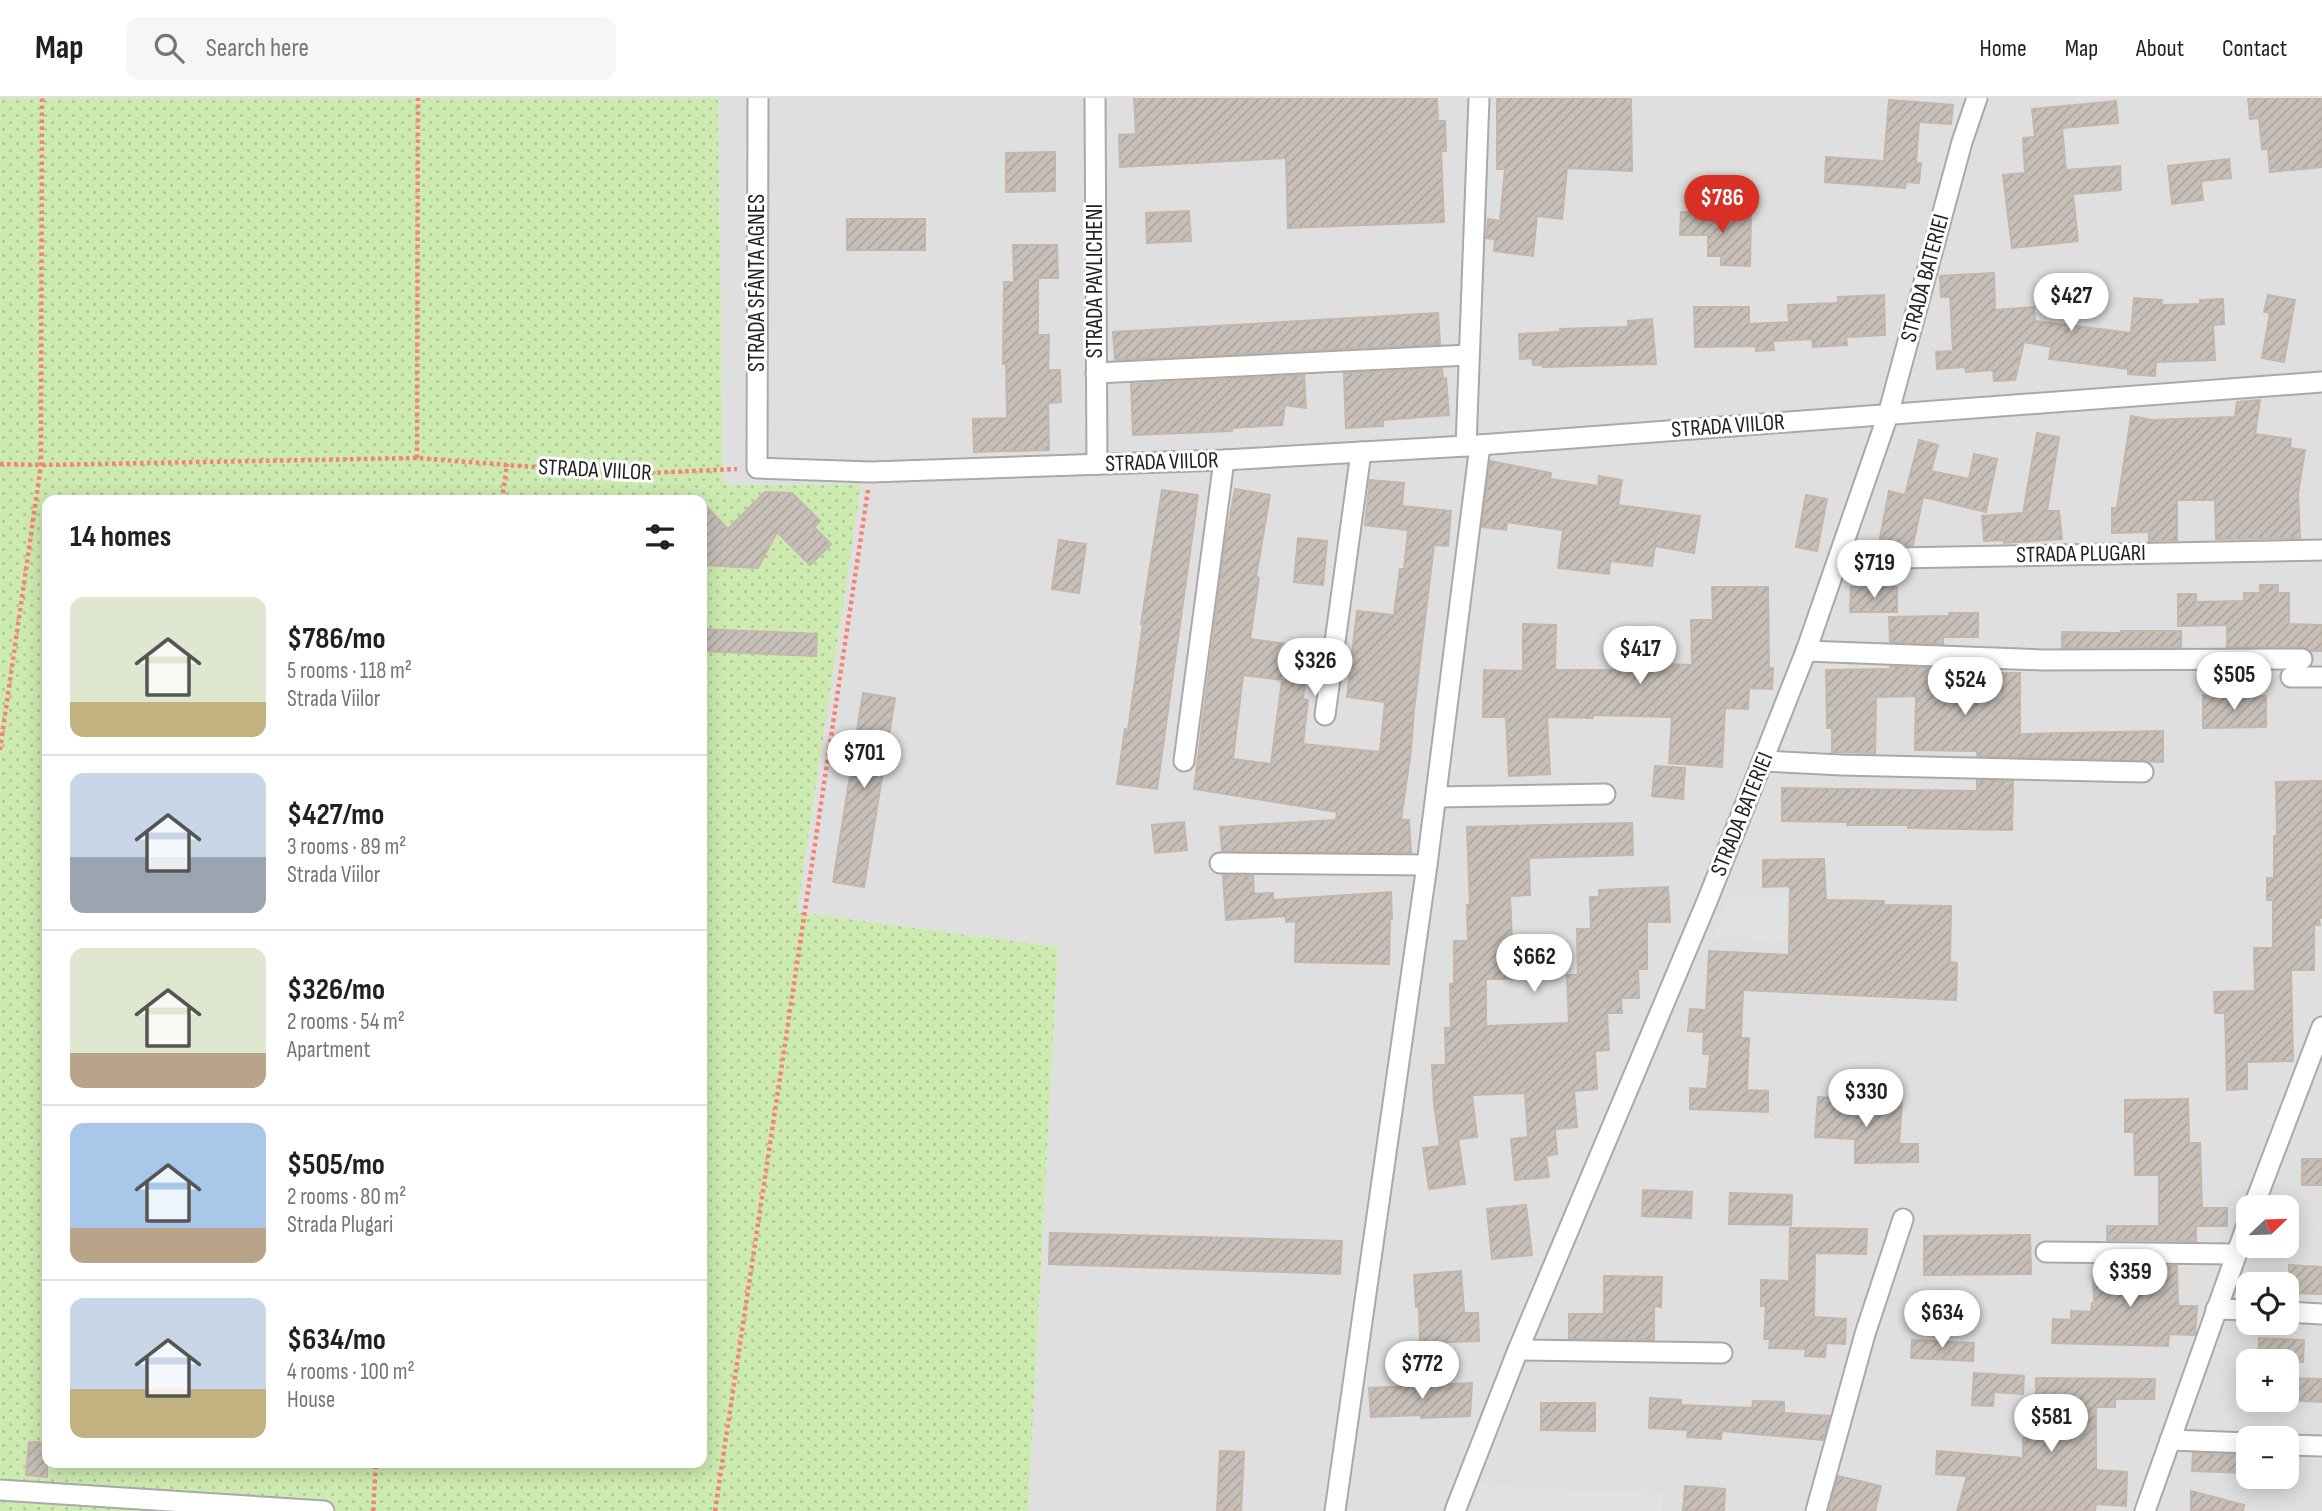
<!DOCTYPE html>
<html lang="en">
<head>
<meta charset="utf-8">
<style>
  :root { --surface:#fff; --page:#f6f6f6; --text:#202124; --muted:#757577; --line:#e0e0e0; --accent:#d93025 }
  body { margin:0; font-family:"Sofia Sans Condensed",sans-serif; background:var(--page); color:var(--text); height:100vh; display:flex; flex-direction:column; font-size:26px; white-space:nowrap }
  * { box-sizing:border-box; margin:0 }
  p { font-size:23px; color:var(--muted) }
  .icon { flex:none; width:38px; height:38px; fill:none; stroke:currentColor; stroke-width:2; stroke-linecap:round; stroke-linejoin:round }
  .map { position:relative; flex:1; overflow:hidden }
  .panel { position:absolute; left:42px; top:397px; width:665px; height:973px; display:flex; flex-direction:column; background:var(--surface); border-radius:14px; box-shadow:0 4px 18px #0003 }
  .panel>* { flex:none }
  .needle { width:46px; rotate:67deg }
  .buttons { position:absolute; left:2236px; top:1097px; display:grid; gap:14px }
  .buttons a { display:grid; place-items:center; width:63px; height:63px; border-radius:14px; background:var(--surface); box-shadow:0 4px 18px #0003; font-size:35px }
  .price { position:absolute; translate:-50% -60px; padding:0 16px; border-radius:24px; background:#fff; color:#222; font-size:23px; line-height:46px; filter:drop-shadow(0 2px 4px #0008) }
  .price::after { content:''; position:absolute; left:50%; top:42px; width:21px; height:16px; margin-left:-10px; background:inherit; clip-path:polygon(0 0,100% 0,50% 100%) }
  .price.current { background:var(--accent); color:#fff }
  ul { padding:0; list-style:none }
  li { display:flex; align-items:center; gap:21px; height:175px; padding:0 28px }
  li+li { border-top:2px solid var(--line) }
  li span { display:grid; place-items:center; flex:none; width:196px; height:140px; border-radius:14px; color:#555 }
  li>.icon { margin-inline-start:auto }
  span .icon { width:84px; height:84px; fill:#fffc; stroke-width:1 }
  li b { font-size:30px }
  h2 { display:flex; justify-content:space-between; align-items:center; height:84px; padding:0 28px; font-size:30px }
  header { display:flex; align-items:center; gap:42px; box-sizing:border-box; height:98px; padding:0 35px; background:var(--surface); border-bottom:2px solid var(--line) }
  header strong { font-size:33px }
  nav { display:flex; gap:38px; margin-inline-start:auto; font-size:24px }
  .search { width:490px; height:63px; background:var(--page); display:flex; align-items:center; gap:18px; box-sizing:border-box; padding:0 24px; border-radius:14px; color:var(--muted); font-size:26px }
  .map>svg:first-child { display:block }
  .residential { fill:#e0dfdf; fill-rule:evenodd }
  .grass { fill:url(#grass-dots); fill-rule:evenodd }
  .parking { fill:#e2e2e2 }
  .building { fill:url(#building-hatch); stroke:#c4b6ab; stroke-width:2; fill-rule:evenodd }
  .lines { fill:none; stroke-linecap:round; stroke-linejoin:round }
  .street-casing { stroke:#a9a9a9; stroke-width:23 }
  .path { stroke:#fa8072; stroke-width:4.5; stroke-dasharray:3.5 3.5; stroke-linecap:butt }
  .street { stroke:#fff; stroke-width:19 }
  .labels { text-anchor:middle; dominant-baseline:central; stroke-width:6; stroke-linejoin:round; paint-order:stroke }
  .street-label { font-size:23px; fill:#222; stroke:#fff }
</style>
</head>
<body>
<header>
<strong>Map</strong>
<div class="search"><svg class="icon" aria-label="search" viewBox="0 0 24 24"><circle cx="10" cy="10" r="6"/><path d="M15 15l6 6"/></svg>Search here</div>
<nav><a>Home</a><a>Map</a><a>About</a><a>Contact</a></nav>
</header>
<div class="map">
<svg width="2322" height="1413" viewBox="0 0 2322 1413">
  <defs>
    <pattern id="grass-dots" width="8" height="8" patternUnits="userSpaceOnUse" patternTransform="scale(1.75)"><rect width="8" height="8" fill="#cdebb0"/><path d="M2 2h.1M6 6h.1" fill="none" stroke="#b0c997" stroke-width="1.8" stroke-linecap="round"/></pattern>
    <pattern id="building-hatch" width="6" height="6" patternUnits="userSpaceOnUse" patternTransform="scale(1.75)"><rect width="6" height="6" fill="#c7bfb8"/><path d="M-1 1l2-2M0 6l6-6M5 7l2-2" fill="none" stroke="#aba49e"/></pattern>
  </defs>
  <rect width="100%" height="100%" fill="#f2efe9"/>
  <!-- residential -->
  <path class="residential" d="M718,0H2322V1413H1028L1058,849L797,814L860,386L723,387ZM2249,1110H2287V1148H2249ZM2249,1186H2287V1225H2249ZM2249,1264H2287V1302H2249ZM2249,1340H2287V1379H2249Z"/>
  <!-- grass -->
  <path class="grass" d="M0,0H718L723,387L861,386L797,814L1058,849L1028,1413H0ZM47,402H702V1365H47Z"/>
  <!-- parking -->
  <g class="parking">
    <polygon points="1731,798 1786,799 1785,841 1712,840"/>
    <polygon points="1481,1387 1663,1396 1661,1413 1471,1413"/>
  </g>
  <!-- building -->
  <g class="building">
    <polygon points="1134,0 1437,0 1438,23 1445,23 1446,53 1441,53 1444,124 1288,130 1286,60 1120,69 1119,37 1136,36"/>
    <polygon points="1497,0 1631,0 1632,73 1567,70 1562,121 1537,118 1533,158 1494,153 1495,141 1486,140 1488,121 1500,123 1505,71 1497,71"/>
    <polygon points="2248,0 2322,0 2322,69 2270,74 2268,51 2262,51 2259,20 2250,21"/>
    <polygon points="1889,2 1953,7 1951,26 1919,24 1916,65 1921,65 1919,85 1906,84 1905,90 1825,84 1826,59 1884,63"/>
    <polygon points="2116,3 2118,25 2062,30 2066,72 2120,68 2121,92 2073,96 2078,143 2012,150 2003,77 2025,75 2023,40 2035,39 2032,11"/>
    <polygon points="1055,54 1055,93 1006,94 1006,55"/>
    <polygon points="2229,61 2231,80 2201,83 2203,102 2172,106 2168,68"/>
    <polygon points="1189,113 1191,143 1147,145 1146,115"/>
    <polygon points="1681,114 1751,115 1750,168 1721,167 1721,158 1708,158 1708,137 1680,137"/>
    <rect x="847" y="121" width="78" height="31"/>
    <polygon points="1013,147 1057,147 1058,180 1038,180 1038,237 1049,237 1048,272 1060,272 1061,304 1048,305 1049,352 974,354 973,321 1007,320 1006,266 1003,266 1004,184 1014,184"/>
    <polygon points="1994,175 1995,212 2034,209 2035,223 2131,235 2134,200 2162,202 2161,207 2200,206 2200,202 2223,201 2224,226 2213,227 2215,262 2156,264 2155,278 2128,276 2128,271 2049,261 2051,249 2024,244 2015,282 1994,283 1993,272 1966,274 1965,269 1937,271 1936,254 1953,253 1950,199 1941,199 1940,178"/>
    <polygon points="1884,197 1885,237 1846,239 1847,247 1813,249 1812,241 1773,243 1774,252 1756,253 1756,248 1695,249 1694,209 1749,209 1749,226 1789,224 1788,207 1838,205 1838,199"/>
    <polygon points="2268,197 2295,202 2284,264 2262,260 2270,215 2264,214"/>
    <polygon points="1438,215 1440,246 1115,262 1113,234"/>
    <polygon points="1652,221 1656,266 1543,269 1542,267 1533,267 1532,260 1520,261 1519,236 1561,234 1560,231 1628,229 1628,223"/>
    <polygon points="1442,271 1443,281 1446,280 1449,317 1383,322 1383,328 1346,330 1344,275"/>
    <polygon points="1304,277 1306,310 1285,307 1282,327 1232,330 1232,333 1133,337 1131,286"/>
    <polygon points="2260,302 2255,336 2291,341 2290,350 2305,352 2298,396 2300,440 2216,441 2215,402 2177,402 2177,442 2149,443 2149,434 2112,435 2112,410 2117,410 2131,318 2151,322 2235,319 2237,304"/>
    <polygon points="2037,335 2059,339 2047,413 2059,413 2062,441 2004,445 2004,442 1984,443 1982,418 2023,415"/>
    <polygon points="1919,342 1938,347 1931,373 1969,381 1974,356 1997,361 1986,414 1923,399 1913,447 1893,448 1879,445 1889,393 1905,397"/>
    <polygon points="1490,363 1551,375 1550,381 1598,388 1599,378 1622,382 1618,407 1700,418 1694,455 1655,448 1652,468 1610,463 1609,476 1558,470 1563,432 1507,424 1506,432 1482,429"/>
    <path d="M1370,382L1404,385L1402,408L1451,413L1448,448L1434,447L1414,612L1411,652L1401,722H1409L1411,755L1222,753L1220,729L1336,722L1337,714L1194,691L1225,446L1235,391L1270,397L1256,479L1259,480L1250,541L1310,549L1303,601L1308,602L1303,646L1380,654L1385,604L1347,599L1357,513L1394,517L1400,471H1404L1408,432L1365,427ZM1243,577L1282,582L1271,666L1233,661Z"/>
    <polygon points="1162,392 1198,397 1157,691 1117,686 1125,631 1128,632 1143,526 1141,526"/>
    <polygon points="765,394 792,395 820,423 814,429 831,446 810,467 777,434 758,470 702,467 702,404 728,431"/>
    <polygon points="1806,397 1827,401 1817,453 1796,449"/>
    <polygon points="1298,440 1327,443 1323,487 1294,484"/>
    <polygon points="1059,442 1086,446 1079,495 1052,491"/>
    <polygon points="2260,487 2278,487 2278,495 2289,495 2289,526 2322,527 2322,553 2311,553 2302,549 2227,549 2227,527 2178,528 2178,496 2196,496 2196,504 2244,503 2244,495 2260,495"/>
    <polygon points="1712,489 1768,489 1769,570 1773,570 1772,591 1749,590 1748,611 1725,610 1722,669 1669,665 1672,619 1593,617 1593,620 1547,619 1550,676 1509,678 1506,619 1483,619 1484,572 1523,573 1523,526 1556,527 1555,572 1663,572 1663,566 1692,567 1691,522 1713,522"/>
    <polygon points="1851,489 1897,489 1897,514 1850,514"/>
    <polygon points="1949,515 1978,515 1978,539 1943,539 1943,546 1890,544 1889,519 1949,518"/>
    <polygon points="702,531 817,536 816,558 702,553"/>
    <polygon points="2121,533 2181,533 2181,549 2062,550 2062,534 2121,535"/>
    <polygon points="1890,568 1944,570 1944,575 2020,575 2020,636 2163,633 2163,664 1977,658 1977,653 1915,652 1916,598 1876,599 1875,655 1832,654 1832,630 1827,630 1826,572 1890,571"/>
    <polygon points="863,595 895,600 864,789 833,784"/>
    <polygon points="2203,597 2225,597 2225,599 2266,598 2266,629 2203,630"/>
    <polygon points="1655,668 1685,670 1683,701 1652,698"/>
    <polygon points="1977,682 2013,683 2012,732 1908,730 1908,727 1847,727 1847,724 1782,723 1782,690 1977,693"/>
    <polygon points="2322,683 2322,820 2319,820 2320,827 2314,827 2314,872 2291,872 2293,963 2247,964 2247,991 2227,992 2225,915 2215,915 2214,894 2255,893 2254,850 2273,850 2273,802 2267,802 2267,780 2274,780 2274,738 2277,738 2276,684"/>
    <polygon points="1184,724 1187,752 1155,755 1152,727"/>
    <polygon points="1632,725 1633,757 1529,760 1530,797 1510,798 1512,843 1537,843 1537,881 1486,881 1486,928 1569,925 1567,877 1578,877 1577,831 1591,831 1590,799 1599,799 1599,792 1668,789 1670,824 1647,824 1647,871 1638,871 1639,900 1621,900 1622,915 1607,915 1609,952 1595,953 1597,991 1574,993 1577,1029 1555,1031 1557,1056 1546,1058 1549,1079 1515,1082 1511,1041 1528,1039 1525,995 1472,997 1477,1039 1458,1041 1465,1086 1429,1091 1423,1050 1440,1048 1434,1006 1432,967 1446,967 1445,930 1451,930 1450,886 1454,886 1454,843 1468,843 1467,807 1470,807 1467,729"/>
    <polygon points="1824,761 1826,802 1884,803 1884,807 1951,808 1950,864 1957,865 1956,902 1743,892 1741,940 1749,940 1747,992 1768,993 1768,1014 1690,1011 1690,990 1707,991 1710,956 1703,956 1704,934 1688,933 1690,911 1706,912 1709,853 1789,857 1790,788 1763,789 1763,762"/>
    <polygon points="1223,777 1253,778 1254,796 1273,795 1273,802 1391,794 1392,821 1390,821 1389,866 1295,864 1296,823 1286,824 1286,818 1226,822"/>
    <polygon points="1818,999 1902,1004 1899,1046 1918,1046 1918,1064 1855,1065 1855,1041 1815,1039"/>
    <polygon points="2188,1001 2189,1045 2200,1045 2202,1110 2227,1110 2227,1128 2196,1128 2196,1143 2107,1142 2107,1128 2159,1128 2159,1077 2135,1077 2134,1034 2125,1034 2125,1002"/>
    <rect x="2302" y="1061" width="20" height="26"/>
    <polygon points="1643,1092 1692,1094 1691,1120 1642,1118"/>
    <polygon points="1730,1095 1792,1097 1791,1127 1729,1126"/>
    <polygon points="1526,1107 1532,1157 1492,1161 1487,1111"/>
    <polygon points="1790,1130 1867,1131 1866,1156 1815,1155 1814,1219 1846,1221 1845,1246 1826,1245 1825,1259 1805,1258 1806,1251 1769,1250 1770,1241 1764,1241 1766,1208 1761,1208 1761,1182 1789,1183"/>
    <polygon points="1050,1135 1342,1143 1340,1176 1049,1166"/>
    <polygon points="2030,1137 2031,1176 1924,1177 1924,1138"/>
    <polygon points="2108,1167 2177,1168 2178,1208 2197,1208 2195,1237 2169,1236 2168,1248 2052,1245 2053,1221 2071,1222 2071,1213 2091,1214 2092,1205 2094,1205 2093,1171 2108,1170"/>
    <polygon points="2289,1167 2322,1169 2322,1196 2289,1195"/>
    <polygon points="1461,1173 1464,1215 1478,1215 1479,1243 1420,1245 1419,1209 1416,1209 1414,1177"/>
    <polygon points="1604,1178 1662,1179 1661,1209 1654,1208 1654,1242 1569,1241 1569,1216 1604,1216"/>
    <polygon points="2259,1240 2304,1242 2303,1264 2258,1264"/>
    <polygon points="1912,1242 1974,1245 1973,1263 1911,1260"/>
    <polygon points="1974,1275 2024,1278 2023,1296 1994,1294 1993,1308 1972,1307"/>
    <polygon points="2036,1280 2155,1281 2154,1301 2115,1301 2115,1309 2096,1309 2096,1372 2127,1374 2126,1408 2096,1406 2095,1413 1957,1413 1967,1378 1936,1376 1937,1353 2023,1360 2023,1340 2036,1340"/>
    <polygon points="2287,1280 2322,1281 2322,1304 2287,1302"/>
    <polygon points="1472,1285 1470,1318 1421,1320 1421,1317 1371,1319 1369,1290"/>
    <polygon points="1650,1300 1681,1302 1681,1307 1752,1310 1753,1303 1784,1304 1784,1315 1830,1318 1823,1342 1722,1333 1721,1341 1687,1339 1688,1332 1649,1330"/>
    <polygon points="1541,1305 1595,1305 1595,1333 1541,1332"/>
    <polygon points="29,1344 47,1345 47,1379 26,1377"/>
    <polygon points="1220,1353 1244,1354 1241,1413 1217,1413"/>
    <polygon points="2193,1355 2247,1357 2247,1375 2192,1373"/>
    <polygon points="1838,1378 1881,1388 1875,1413 1829,1413"/>
    <polygon points="1685,1388 1725,1391 1724,1413 1683,1413"/>
    <polygon points="2191,1393 2244,1407 2243,1413 2191,1413"/>
  </g>
  <g class="lines">
    <!-- street casing -->
    <g class="street-casing">
      <g id="street">
        <polyline points="758,0 757,370 871,374 1224,362 1466,348 2322,284"/>
        <polyline points="1095,0 1097,366"/>
        <polyline points="1096,275 1469,257"/>
        <polyline points="1466,348 1479,0"/>
        <polyline points="1840,461 2322,452"/>
        <polyline points="1806,553 2044,562 2302,561"/>
        <polyline points="2291,579 2322,579"/>
        <polyline points="1325,617 1361,354"/>
        <polyline points="1184,663 1224,362"/>
        <polyline points="1764,663 1841,667 2143,674"/>
        <polyline points="1436,699 1605,696"/>
        <polyline points="1220,765 1427,767"/>
        <polyline points="2253,1110 2322,929"/>
        <polyline points="2046,1154 2236,1156"/>
        <polyline points="2216,1211 2249,1212"/>
        <polyline points="2287,1214 2322,1216"/>
        <polyline points="1518,1252 1722,1255"/>
        <polyline points="2170,1342 2249,1345"/>
        <polyline points="2287,1347 2322,1348"/>
        <polyline points="0,1392 324,1413"/>
        <polyline points="1335,1413 1427,767 1480,347"/>
        <polyline points="1455,1413 1518,1252 1708,801 1806,553 1888,317 1962,44 1977,0"/>
        <polyline points="1816,1413 1865,1236 1903,1121"/>
        <polyline points="2145,1413 2249,1121"/>
      </g>
    </g>
    <!-- path -->
    <g class="path">
      <polyline points="417,360 418,0"/>
      <polyline points="0,366 41,367 417,360 626,376 737,371"/>
      <polyline points="502,402 507,366"/>
      <polyline points="0,652 41,367 42,0"/>
      <polyline points="373,1413 376,1365"/>
      <polyline points="715,1413 868,392"/>
    </g>
    <!-- street -->
    <use href="#street" class="street"/>
  </g>
  <g class="labels">
    <!-- street labels -->
    <g class="street-label">
      <text transform="translate(1925 180) rotate(-75)">STRADA BATERIEI</text>
      <text transform="translate(1095 183) rotate(-90)">STRADA PAVLICHENI</text>
      <text transform="translate(757 185) rotate(-90)">STRADA SFÂNTA AGNES</text>
      <text transform="translate(1728 328) rotate(-4)">STRADA VIILOR</text>
      <text transform="translate(1162 364) rotate(-2)">STRADA VIILOR</text>
      <text transform="translate(595 372) rotate(3)">STRADA VIILOR</text>
      <text transform="translate(2081 456) rotate(-1)">STRADA PLUGARI</text>
      <text transform="translate(1742 716) rotate(-68)">STRADA BATERIEI</text>
    </g>
  </g>
</svg>
<div class="buttons">
<a><svg class="needle" viewBox="-14 -14 28 28"><path d="M0-13l5 13h-10z" fill="#e53935"/><path d="M0 13l5-13h-10z" fill="#757577"/></svg></a>
<a><svg class="icon" aria-label="locate" viewBox="0 0 24 24"><circle cx="12" cy="12" r="6"/><path d="M12 2v4M12 18v4M2 12h4M18 12h4"/></svg></a>
<a>+</a>
<a>−</a>
</div>
<b class="price current" style="left:1722px;top:137px">$786</b>
<b class="price" style="left:2071px;top:235px">$427</b>
<b class="price" style="left:1874px;top:502px">$719</b>
<b class="price" style="left:1640px;top:588px">$417</b>
<b class="price" style="left:1315px;top:600px">$326</b>
<b class="price" style="left:2234px;top:614px">$505</b>
<b class="price" style="left:1965px;top:619px">$524</b>
<b class="price" style="left:864px;top:692px">$701</b>
<b class="price" style="left:1534px;top:896px">$662</b>
<b class="price" style="left:1866px;top:1031px">$330</b>
<b class="price" style="left:2130px;top:1211px">$359</b>
<b class="price" style="left:1942px;top:1252px">$634</b>
<b class="price" style="left:1422px;top:1303px">$772</b>
<b class="price" style="left:2051px;top:1356px">$581</b>
<section class="panel">
<h2>14 homes<svg class="icon" aria-label="filters" viewBox="0 0 24 24"><path d="M4 7h16M4 17h16"/><circle cx="9" cy="7" r="2"/><circle cx="15" cy="17" r="2"/></svg></h2>
<ul>
<li><span style="background:linear-gradient(#dfe7d0 75%,#c2b280 0)"><svg class="icon" aria-label="home" viewBox="0 0 24 24"><path d="M3 11l9-7 9 7M6 9v11h12V9"/></svg></span><div><b>$786/mo</b><p>5 rooms · 118 m²</p><p>Strada Viilor</p></div></li>
<li><span style="background:linear-gradient(#c9d6e8 60%,#9aa5b1 0)"><svg class="icon" aria-label="home" viewBox="0 0 24 24"><path d="M3 11l9-7 9 7M6 9v11h12V9"/></svg></span><div><b>$427/mo</b><p>3 rooms · 89 m²</p><p>Strada Viilor</p></div></li>
<li><span style="background:linear-gradient(#dfe7d0 75%,#b9a48a 0)"><svg class="icon" aria-label="home" viewBox="0 0 24 24"><path d="M3 11l9-7 9 7M6 9v11h12V9"/></svg></span><div><b>$326/mo</b><p>2 rooms · 54 m²</p><p>Apartment</p></div></li>
<li><span style="background:linear-gradient(#a9c7e8 75%,#b9a48a 0)"><svg class="icon" aria-label="home" viewBox="0 0 24 24"><path d="M3 11l9-7 9 7M6 9v11h12V9"/></svg></span><div><b>$505/mo</b><p>2 rooms · 80 m²</p><p>Strada Plugari</p></div></li>
<li><span style="background:linear-gradient(#c9d6e8 65%,#c2b280 0)"><svg class="icon" aria-label="home" viewBox="0 0 24 24"><path d="M3 11l9-7 9 7M6 9v11h12V9"/></svg></span><div><b>$634/mo</b><p>4 rooms · 100 m²</p><p>House</p></div></li>
</ul>
</section>
</div>
</body>
</html>
